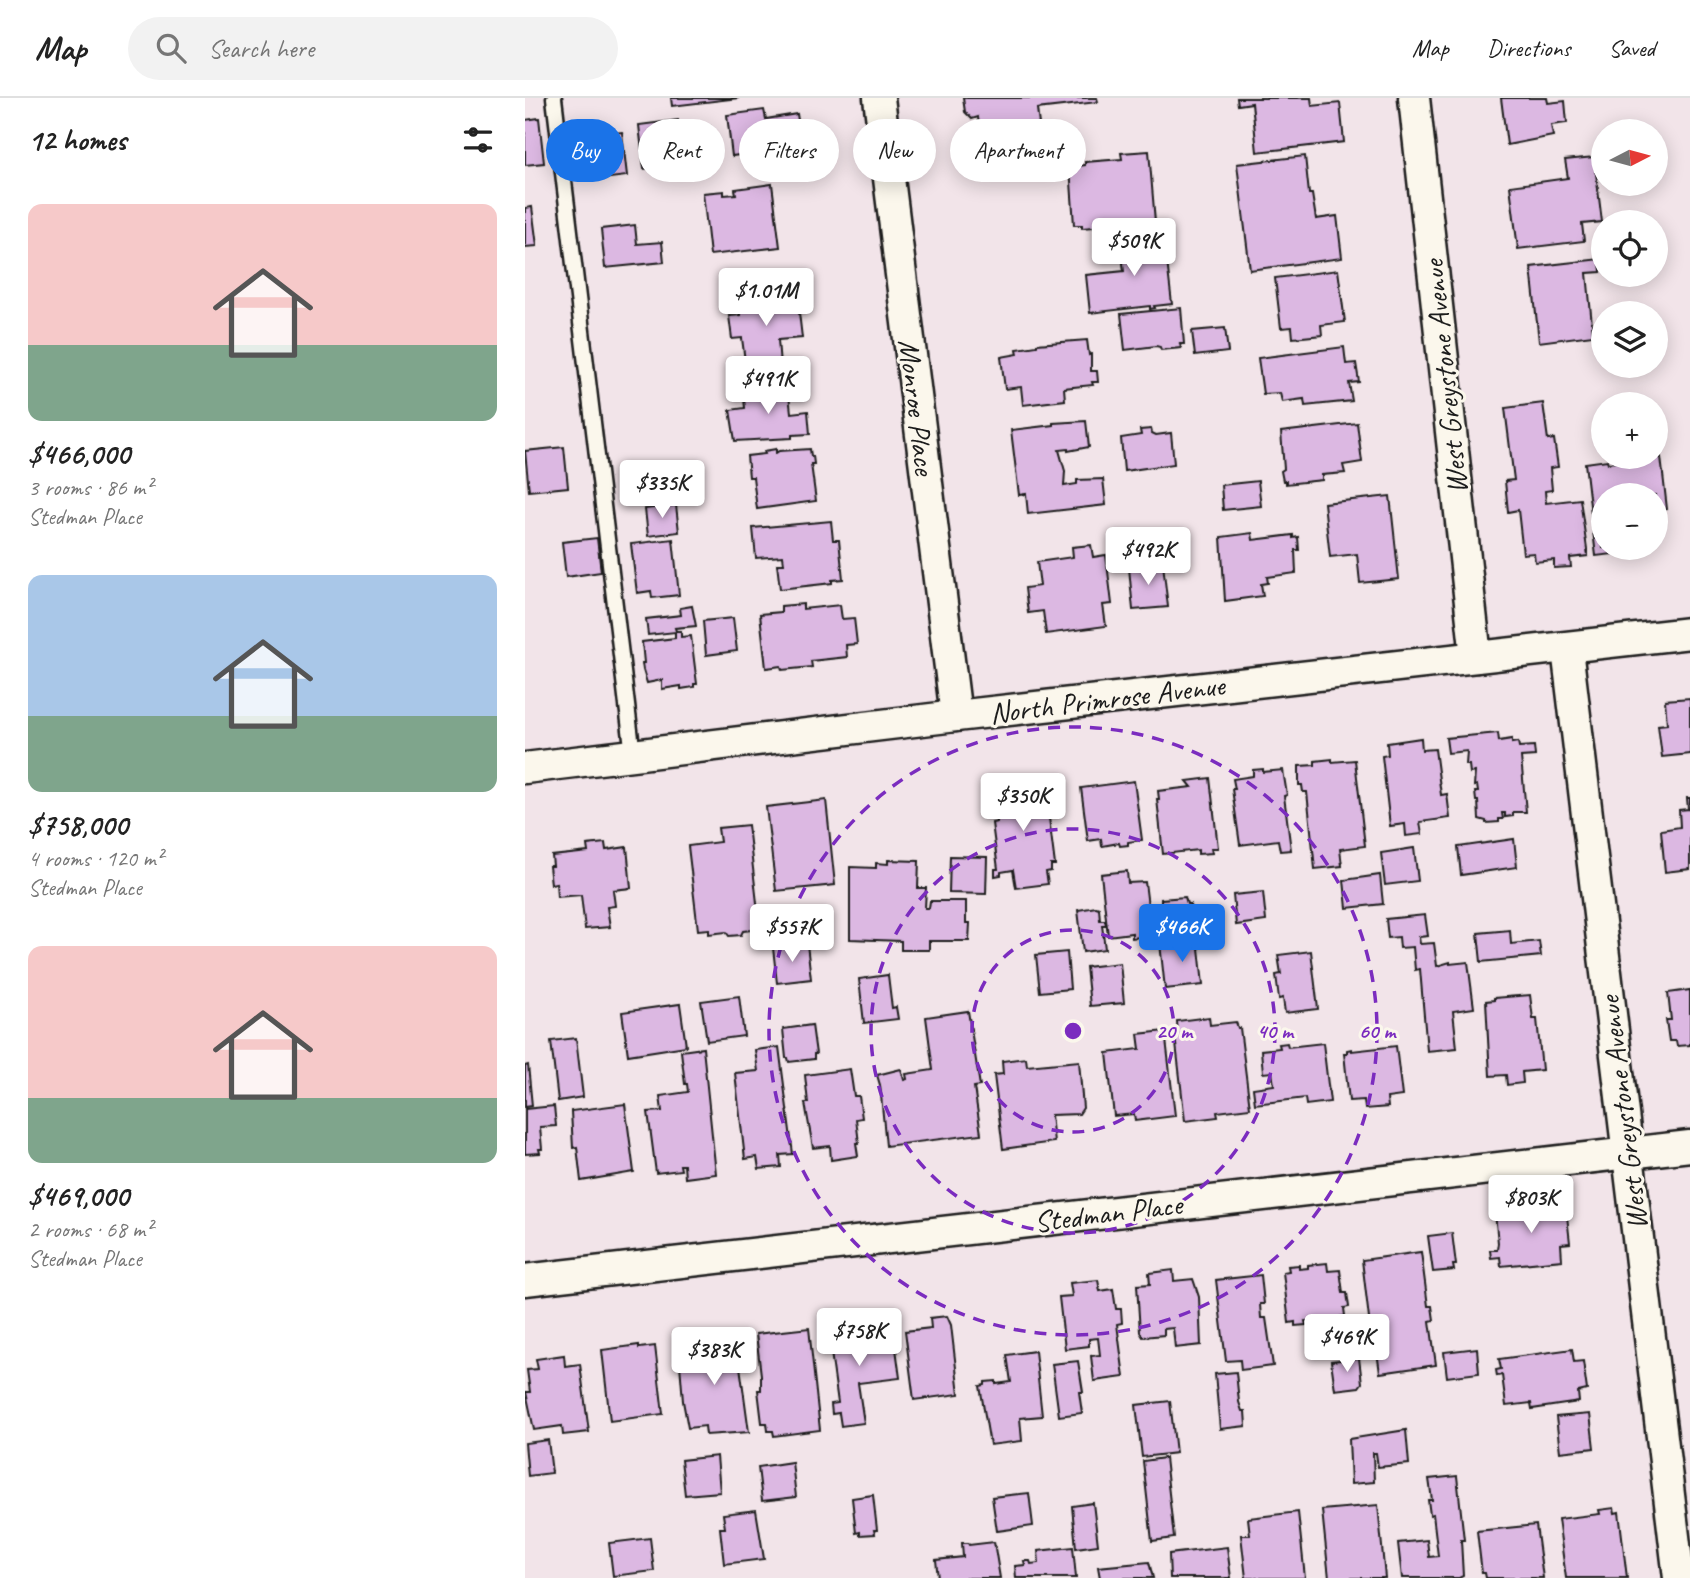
<!DOCTYPE html>
<html lang="en">
<head>
<meta charset="utf-8">
<style>
  :root { --surface:#fff; --page:#f2f2f2; --text:#222; --muted:#767676; --line:#e0e0e0; --accent:#1a73e8 }
  body { margin:0; font-family:Caveat,sans-serif; background:var(--page); color:var(--text); height:100vh; display:flex; flex-direction:column; font-size:26px; white-space:nowrap }
  * { box-sizing:border-box; margin:0 }
  p { font-size:23px; color:var(--muted) }
  .icon { flex:none; width:38px; height:38px; fill:none; stroke:currentColor; stroke-width:2; stroke-linecap:round; stroke-linejoin:round }
  .map { position:relative; flex:1; overflow:hidden }
  .details { display:flex; flex-direction:column; background:var(--surface); width:525px }
  .details>* { flex:none }
  .banner { position:absolute; left:21px; top:21px; width:665px; height:63px; display:flex; gap:14px }
  .needle { width:46px; rotate:84deg }
  .buttons { position:absolute; left:1066px; top:21px; display:grid; gap:14px }
  .buttons a { display:grid; place-items:center; width:77px; height:77px; border-radius:50%; background:var(--surface); box-shadow:0 4px 18px #0003; font-size:35px }
  .price { position:absolute; translate:-50% -60px; padding:0 16px; border-radius:7px; background:#fff; color:#222; font-size:23px; line-height:46px; filter:drop-shadow(0 2px 4px #0008) }
  .price::after { content:''; position:absolute; left:50%; top:42px; width:21px; height:16px; margin-left:-10px; background:inherit; clip-path:polygon(0 0,100% 0,50% 100%) }
  .price.selected { background:var(--accent); color:#fff }
  ul { padding:0; list-style:none }
  li { display:grid; align-content:center; gap:14px; height:371px; padding:0 28px }
  li span { display:grid; place-items:center; height:217px; border-radius:14px; color:#555 }
  li>.icon { margin-inline-start:auto }
  span .icon { width:126px; height:126px; fill:#fffc; stroke-width:1 }
  li b { font-size:30px }
  h2 { display:flex; justify-content:space-between; align-items:center; height:84px; padding:0 28px; font-size:30px }
  .chip { padding:0 24px; border-radius:32px; background:var(--surface); box-shadow:0 4px 18px #0003; font-size:24px; line-height:63px }
  .chip.selected { background:var(--accent); color:#fff }
  header { display:flex; align-items:center; gap:42px; box-sizing:border-box; height:98px; padding:0 35px; background:var(--surface); border-bottom:2px solid var(--line) }
  header strong { font-size:33px }
  nav { display:flex; gap:38px; margin-inline-start:auto; font-size:24px }
  .search { width:490px; height:63px; background:var(--page); display:flex; align-items:center; gap:18px; box-sizing:border-box; padding:0 24px; border-radius:38px; color:var(--muted); font-size:26px }
  main { display:flex; flex:1; min-height:0 }
  .map>svg:first-child { display:block }
  .building { fill:#dcb8e2; stroke:#1c1c1c; stroke-width:2 }
  .lines { fill:none; stroke-linecap:round; stroke-linejoin:round }
  .service-casing { stroke:#1c1c1c; stroke-width:19 }
  .minor-casing { stroke:#1c1c1c; stroke-width:35 }
  .service { stroke:#fbf7ec; stroke-width:14 }
  .minor { stroke:#fbf7ec; stroke-width:30 }
  .ring { fill:none; stroke:#7b2cbf; stroke-width:3.5; stroke-dasharray:12 9 }
  .labels { text-anchor:middle; dominant-baseline:central; stroke-width:6; stroke-linejoin:round; paint-order:stroke }
  .street-label { font-size:30px; fill:#1c1c1c; stroke:#fbf7ec }
  .centre { fill:#7b2cbf; stroke:#fbf7ec; stroke-width:3.5 }
  .ring-label { font-size:21px; text-anchor:middle; font-weight:bold; fill:#7b2cbf; stroke:#fbf7ec; stroke-width:6; stroke-linejoin:round; paint-order:stroke }
</style>
</head>
<body>
<header>
<strong>Map</strong>
<div class="search"><svg class="icon" aria-label="search" viewBox="0 0 24 24"><circle cx="10" cy="10" r="6"/><path d="M15 15l6 6"/></svg>Search here</div>
<nav><a>Map</a><a>Directions</a><a>Saved</a></nav>
</header>
<main>
<section class="details">
<h2>12 homes<svg class="icon" aria-label="filters" viewBox="0 0 24 24"><path d="M4 7h16M4 17h16"/><circle cx="9" cy="7" r="2"/><circle cx="15" cy="17" r="2"/></svg></h2>
<ul>
<li><span style="background:linear-gradient(#f6c9c9 65%,#7fa58c 0)"><svg class="icon" aria-label="home" viewBox="0 0 24 24"><path d="M3 11l9-7 9 7M6 9v11h12V9"/></svg></span><div><b>$466,000</b><p>3 rooms · 86 m²</p><p>Stedman Place</p></div></li>
<li><span style="background:linear-gradient(#a9c7e8 65%,#7fa58c 0)"><svg class="icon" aria-label="home" viewBox="0 0 24 24"><path d="M3 11l9-7 9 7M6 9v11h12V9"/></svg></span><div><b>$758,000</b><p>4 rooms · 120 m²</p><p>Stedman Place</p></div></li>
<li><span style="background:linear-gradient(#f6c9c9 70%,#7fa58c 0)"><svg class="icon" aria-label="home" viewBox="0 0 24 24"><path d="M3 11l9-7 9 7M6 9v11h12V9"/></svg></span><div><b>$469,000</b><p>2 rooms · 68 m²</p><p>Stedman Place</p></div></li>
</ul>
</section>
<div class="map">
<svg width="1165" height="1480" viewBox="0 0 1165 1480">
  <rect width="100%" height="100%" fill="#f2e4e9"/>
  <filter id="ink" filterUnits="userSpaceOnUse"><feTurbulence type="fractalNoise" baseFrequency=".0143" numOctaves="2"/><feDisplacementMap in="SourceGraphic" scale="14" xChannelSelector="R" yChannelSelector="G"/><feConvolveMatrix kernelMatrix="1 2 1 2 8 2 1 2 1" color-interpolation-filters="sRGB"/></filter>
  <g filter="url(#ink)">
    <!-- building -->
    <g class="building">
      <polygon points="146,0 214,0 147,8"/>
      <polygon points="438,0 572,0 573,4 512,11 515,34 462,41 455,35 453,19 447,21 440,14"/>
      <polygon points="712,0 786,0 787,8 815,5 819,44 732,54 727,5 713,7"/>
      <polygon points="976,0 1022,0 1023,5 1040,3 1042,25 1026,27 1028,38 982,47"/>
      <polygon points="239,12 241,21 272,16 277,48 207,58 202,17"/>
      <polygon points="14,20 19,65 0,67 0,22"/>
      <polygon points="153,22 154,31 185,28 189,63 119,71 114,27"/>
      <polygon points="97,34 102,78 69,82 63,38"/>
      <polygon points="624,53 630,124 557,130 557,127 549,127 545,69 560,67 560,64 597,61 596,55"/>
      <polygon points="780,58 784,96 787,96 791,121 812,118 817,160 725,172 712,66"/>
      <polygon points="1069,59 1077,124 1057,126 1059,143 993,151 985,88 1043,80 1040,62"/>
      <polygon points="247,86 255,149 185,157 178,95 199,93 199,97 211,96 210,91"/>
      <polygon points="7,109 12,148 0,149 0,110"/>
      <polygon points="110,127 112,146 137,144 139,164 80,170 76,131"/>
      <polygon points="639,137 647,206 629,208 630,210 625,211 625,208 565,215 561,177 599,173 595,142"/>
      <polygon points="1075,161 1076,174 1062,175 1068,237 1014,244 1006,169"/>
      <polygon points="813,172 820,224 796,227 797,237 768,240 767,229 756,230 750,180"/>
      <polygon points="272,197 277,240 253,242 255,267 221,271 217,240 207,241 204,218 215,217 214,205 218,203"/>
      <polygon points="656,210 659,246 655,246 656,250 636,252 635,249 631,248 600,252 596,216"/>
      <polygon points="700,230 703,254 670,258 667,233"/>
      <polygon points="562,242 564,257 566,256 566,273 572,273 573,284 567,284 568,287 539,290 540,302 498,307 496,289 480,291 476,259 493,256 492,251 512,248 512,246"/>
      <polygon points="819,249 821,266 831,265 834,284 824,285 827,303 780,308 779,301 757,304 755,295 738,296 733,260"/>
      <polygon points="263,287 266,315 283,313 285,336 267,337 267,340 210,343 205,312 220,310 218,292"/>
      <polygon points="1018,305 1023,342 1029,341 1033,369 1025,370 1027,392 1020,393 1021,405 1055,401 1063,458 1045,460 1046,469 1029,470 1029,462 1010,464 1009,455 998,456 993,412 983,414 980,383 989,382 980,310"/>
      <polygon points="561,323 564,349 543,353 543,351 534,352 540,373 539,388 552,386 552,382 578,381 581,407 503,416 501,396 494,397 486,332 528,327 528,325"/>
      <polygon points="832,325 837,364 818,367 820,375 797,377 797,382 761,386 761,383 758,383 756,373 759,371 756,334"/>
      <polygon points="626,331 627,335 631,337 646,335 649,366 599,373 596,340 616,337 615,332"/>
      <polygon points="39,349 43,389 4,393 0,353"/>
      <polygon points="251,351 251,355 254,353 285,351 286,358 288,358 289,366 286,366 291,403 232,411 228,379 224,379 222,358 240,356 239,353"/>
      <polygon points="1136,359 1142,411 1130,412 1130,397 1078,397 1078,450 1106,450 1107,454 1071,458 1060,365 1082,362 1083,365"/>
      <polygon points="146,375 150,401 120,405 116,379"/>
      <polygon points="733,383 736,408 698,412 696,387"/>
      <polygon points="865,398 874,481 835,485 832,456 805,459 799,405"/>
      <polygon points="151,407 154,434 123,438 120,411"/>
      <polygon points="306,423 308,442 314,442 318,481 307,482 307,485 255,491 252,466 259,466 258,458 231,460 228,430"/>
      <polygon points="727,435 728,442 768,437 768,440 773,439 774,452 770,452 771,475 742,479 743,485 736,486 738,498 700,503 696,439"/>
      <polygon points="72,440 76,474 41,479 37,444"/>
      <polygon points="148,441 154,497 127,500 126,493 112,495 106,446"/>
      <polygon points="566,447 568,459 581,457 587,506 578,507 581,528 521,536 518,513 503,515 500,490 515,488 512,464 548,459 547,449"/>
      <polygon points="638,466 643,509 608,512 604,470"/>
      <polygon points="278,506 278,511 315,507 317,521 329,520 332,546 321,547 322,559 286,563 287,569 257,572 256,568 241,570 235,516 256,514 256,508"/>
      <polygon points="167,508 171,528 150,530 151,533 156,533 156,539 166,538 172,586 169,586 169,589 156,591 156,588 137,591 137,582 122,585 118,572 117,565 119,565 117,544 150,540 150,534 123,537 121,521 156,517 155,510"/>
      <polygon points="208,520 212,553 181,557 178,523"/>
      <polygon points="1165,600 1165,656 1137,659 1133,627 1142,626 1140,602"/>
      <polygon points="973,635 974,643 987,641 987,645 993,644 994,649 1009,648 1010,658 996,659 1001,714 988,714 988,718 980,719 980,715 977,715 978,721 974,721 974,724 961,725 961,723 954,721 953,703 951,703 950,694 953,694 952,687 949,688 950,674 945,675 944,667 941,667 942,653 923,655 921,640"/>
      <polygon points="896,640 897,652 910,651 916,697 922,696 925,720 895,724 897,736 881,738 880,726 865,728 857,658 863,657 862,645"/>
      <polygon points="807,661 807,664 830,662 840,748 815,751 817,768 790,771 782,694 778,694 777,687 774,687 774,668 790,667 790,663"/>
      <polygon points="738,671 738,674 758,672 762,697 759,698 766,752 755,753 753,742 715,747 707,691 710,691 708,681 728,678 728,672"/>
      <polygon points="685,680 693,750 686,750 687,755 673,756 673,752 638,756 632,701 634,701 633,693 667,689 662,683"/>
      <polygon points="516,682 518,697 521,696 530,767 526,767 526,773 521,774 523,786 491,790 488,772 476,774 476,777 470,778 470,771 473,771 467,725 472,724 470,688"/>
      <polygon points="609,683 617,742 603,744 603,747 595,748 594,745 577,748 576,741 563,743 556,690"/>
      <polygon points="1162,700 1165,700 1165,771 1140,774 1136,732 1155,729 1154,712 1163,711"/>
      <polygon points="301,702 310,787 251,793 241,709"/>
      <polygon points="223,727 235,831 218,833 216,837 204,838 201,834 184,836 184,831 173,832 163,748 195,744 193,730"/>
      <polygon points="989,741 992,769 936,777 933,749"/>
      <polygon points="80,745 81,752 102,749 106,790 88,792 90,808 82,809 85,829 60,831 56,797 32,799 31,785 26,786 24,768 28,768 27,758 63,754 62,747"/>
      <polygon points="889,750 893,783 860,787 856,755"/>
      <polygon points="425,758 462,759 461,796 424,795"/>
      <polygon points="363,762 394,763 393,790 401,790 400,810 404,810 405,803 441,803 441,825 445,825 444,843 404,843 404,852 376,852 376,843 325,841 325,769 351,770 351,765 363,766"/>
      <polygon points="602,773 603,785 620,784 626,833 623,833 624,838 607,840 607,835 583,838 576,776"/>
      <polygon points="855,777 858,806 822,810 819,782"/>
      <polygon points="738,794 741,823 711,827 708,797"/>
      <polygon points="660,799 662,806 665,806 668,836 636,839 633,809 636,809 636,801"/>
      <polygon points="571,809 574,810 575,822 580,822 581,827 577,827 580,851 558,854 553,812"/>
      <polygon points="900,817 903,838 894,839 895,846 909,845 912,868 925,864 925,866 943,864 949,910 928,913 932,950 902,953 895,871 890,872 888,849 875,850 874,839 863,840 861,821"/>
      <polygon points="985,832 986,846 1014,843 1016,858 956,864 953,835"/>
      <polygon points="673,841 678,887 640,891 635,845"/>
      <polygon points="282,846 286,881 252,885 248,850"/>
      <polygon points="786,853 793,911 760,915 758,900 754,901 751,877 756,876 753,857"/>
      <polygon points="542,854 545,891 515,894 511,857"/>
      <polygon points="595,865 599,905 565,908 561,869"/>
      <polygon points="363,877 367,910 371,909 373,921 339,925 334,881"/>
      <polygon points="1165,892 1165,947 1152,948 1151,943 1144,943 1141,922 1146,922 1143,895"/>
      <polygon points="1005,897 1008,921 1012,921 1017,972 997,974 998,985 982,987 981,977 965,978 961,903 969,902 969,900"/>
      <polygon points="214,898 219,938 182,943 176,903"/>
      <polygon points="155,906 161,948 103,957 97,914"/>
      <polygon points="443,913 455,988 449,989 456,1036 361,1048 355,987 352,977 376,971 379,982 382,981 381,976 408,972 401,919"/>
      <polygon points="684,919 685,927 711,924 713,930 715,930 725,1010 692,1014 693,1019 660,1023 650,937 653,936 652,923"/>
      <polygon points="287,927 291,956 289,956 289,961 264,964 263,960 261,960 258,931"/>
      <polygon points="640,933 650,1018 610,1023 609,1016 589,1018 582,955 615,951 613,936"/>
      <polygon points="51,940 58,999 33,1003 26,943"/>
      <polygon points="762,945 763,949 798,945 805,1004 781,1007 780,1000 730,1006 728,990 749,987 747,974 738,975 736,952 755,950 754,946"/>
      <polygon points="871,948 877,998 862,1000 863,1009 840,1011 839,1002 824,1003 819,955 822,955 822,952 827,951 827,953"/>
      <polygon points="254,949 268,1056 255,1057 256,1069 234,1071 232,1059 220,1061 210,975 233,973 230,952"/>
      <polygon points="178,950 191,1076 160,1080 159,1067 155,1067 156,1072 131,1075 123,1014 137,1013 135,998 163,994 162,986 160,986 156,953"/>
      <polygon points="501,960 502,968 554,963 558,1010 554,1016 526,1017 529,1044 478,1051 469,977 478,976 477,963"/>
      <polygon points="3,967 7,1008 0,1009 0,968"/>
      <polygon points="325,971 329,998 334,998 337,1020 331,1021 334,1045 331,1045 333,1058 306,1062 305,1048 288,1050 280,1005 283,1005 280,977"/>
      <polygon points="100,1006 109,1074 56,1083 52,1049 48,1050 46,1013"/>
      <polygon points="29,1008 31,1028 15,1029 17,1051 14,1051 15,1055 0,1056 0,1011"/>
      <polygon points="1012,1106 1012,1112 1041,1109 1045,1145 1036,1146 1037,1162 976,1168 975,1159 966,1160 965,1152 972,1152 973,1145 970,1115 990,1113 989,1108"/>
      <polygon points="927,1135 931,1167 928,1167 929,1172 908,1174 903,1138"/>
      <polygon points="896,1154 903,1208 907,1208 909,1222 905,1223 911,1267 855,1275 849,1232 845,1229 837,1162"/>
      <polygon points="802,1165 803,1173 815,1172 818,1195 822,1195 824,1209 819,1210 820,1218 807,1220 808,1224 798,1225 798,1221 780,1223 781,1227 770,1228 770,1224 764,1225 758,1174 764,1173 763,1168 774,1167 774,1171 783,1170 783,1167"/>
      <polygon points="648,1172 649,1183 668,1181 674,1199 676,1247 650,1250 648,1230 639,1231 639,1237 618,1239 615,1234 612,1187 625,1186 624,1175"/>
      <polygon points="736,1177 739,1206 735,1206 736,1220 741,1220 748,1268 716,1272 715,1262 701,1263 691,1182"/>
      <polygon points="573,1182 575,1193 588,1191 591,1211 596,1211 597,1225 592,1226 599,1279 569,1283 566,1258 575,1257 573,1240 564,1241 564,1248 540,1251 534,1199 547,1198 545,1185"/>
      <polygon points="422,1218 426,1227 434,1296 389,1302 380,1233 406,1230 405,1220"/>
      <polygon points="333,1225 334,1233 348,1232 350,1246 370,1243 375,1280 333,1285 339,1325 316,1328 314,1315 307,1316 306,1306 313,1305 306,1254 303,1254 302,1245 305,1245 304,1237 317,1235 317,1227"/>
      <polygon points="284,1230 295,1332 249,1338 248,1333 243,1333 242,1325 237,1325 233,1292 236,1292 236,1277 231,1236"/>
      <polygon points="211,1239 224,1334 181,1337 180,1328 163,1330 158,1303 154,1254 163,1253 162,1245"/>
      <polygon points="114,1247 114,1250 130,1248 138,1316 85,1323 77,1252"/>
      <polygon points="952,1250 954,1275 922,1279 919,1254"/>
      <polygon points="1047,1251 1049,1264 1058,1263 1062,1292 1053,1294 1054,1304 1007,1311 1006,1305 981,1308 977,1277 972,1278 971,1272 976,1271 974,1261"/>
      <polygon points="510,1253 517,1318 495,1320 497,1343 465,1347 455,1288 460,1287 460,1284 471,1283 471,1286 486,1284 482,1257"/>
      <polygon points="39,1257 40,1268 55,1266 64,1334 38,1337 37,1328 9,1332 1,1294 5,1294 2,1272 13,1271 11,1261"/>
      <polygon points="834,1260 837,1285 834,1289 810,1292 806,1263"/>
      <polygon points="553,1263 558,1294 554,1294 557,1315 534,1318 527,1266"/>
      <polygon points="711,1274 714,1304 717,1313 720,1313 721,1328 695,1331 690,1276"/>
      <polygon points="645,1303 651,1355 617,1359 611,1307"/>
      <polygon points="1065,1316 1069,1350 1035,1354 1031,1319"/>
      <polygon points="881,1332 884,1366 853,1369 851,1355 848,1355 849,1384 826,1386 824,1341"/>
      <polygon points="23,1342 27,1375 3,1378 0,1345"/>
      <polygon points="192,1358 195,1394 160,1397 156,1362"/>
      <polygon points="640,1360 649,1440 627,1443 618,1363"/>
      <polygon points="267,1364 271,1399 237,1403 233,1369"/>
      <polygon points="932,1378 939,1442 936,1442 938,1478 934,1480 877,1480 873,1445 902,1442 904,1459 913,1458 908,1416 905,1417 903,1402 907,1402 904,1381"/>
      <polygon points="504,1395 508,1428 472,1433 467,1399"/>
      <polygon points="348,1397 352,1432 349,1432 350,1436 335,1437 335,1434 331,1435 327,1400"/>
      <polygon points="568,1405 573,1447 551,1450 547,1408"/>
      <polygon points="853,1407 860,1480 804,1480 797,1412"/>
      <polygon points="1089,1410 1090,1415 1094,1414 1102,1480 1041,1480 1033,1421 1075,1416 1074,1412"/>
      <polygon points="231,1412 239,1461 199,1466 195,1430 200,1430 198,1416"/>
      <polygon points="773,1414 780,1480 721,1480 716,1437 725,1437 723,1420"/>
      <polygon points="1011,1427 1018,1480 961,1480 960,1475 957,1475 952,1433"/>
      <polygon points="125,1440 129,1473 88,1478 84,1445"/>
      <polygon points="469,1444 475,1480 413,1480 411,1462 438,1459 437,1445 443,1445 444,1447"/>
      <polygon points="548,1449 551,1480 491,1480 490,1468 500,1467 499,1463 505,1463 506,1466 514,1465 513,1453"/>
      <polygon points="702,1449 706,1480 645,1480 644,1456"/>
      <polygon points="624,1464 628,1480 575,1480 573,1469"/>
    </g>
    <g class="lines">
      <!-- service casing -->
      <g class="service-casing">
        <polyline id="service" points="29,0 108,657"/>
      </g>
      <!-- minor casing -->
      <g class="minor-casing">
        <g id="minor">
          <polyline points="354,0 431,618"/>
          <polyline points="889,0 951,559"/>
          <polyline points="1042,551 1154,1480"/>
          <polyline points="0,670 431,618 1165,535"/>
          <polyline points="0,1182 1165,1048"/>
        </g>
      </g>
      <!-- service -->
      <use href="#service" class="service"/>
      <!-- minor -->
      <use href="#minor" class="minor"/>
    </g>
  </g>
  <!-- distance rings -->
  <g class="ring">
    <circle cx="548" cy="933" r="101"/>
    <circle cx="548" cy="933" r="202"/>
    <circle cx="548" cy="933" r="304"/>
  </g>
  <g class="labels">
    <!-- street labels -->
    <g class="street-label">
      <text transform="translate(920 279) rotate(-96)">West Greystone Avenue</text>
      <text transform="translate(392 309) rotate(83)">Monroe Place</text>
      <text transform="translate(582 601) rotate(-7)">North Primrose Avenue</text>
      <text transform="translate(1098 1015) rotate(-97)">West Greystone Avenue</text>
      <text transform="translate(583 1115) rotate(-7)">Stedman Place</text>
    </g>
  </g>
  <circle cx="548" cy="933" r="10" class="centre"/>
  <g class="ring-label">
    <text x="649" y="940">20 m</text>
    <text x="750" y="940">40 m</text>
    <text x="852" y="940">60 m</text>
  </g>
</svg>
<div class="buttons">
<a><svg class="needle" viewBox="-14 -14 28 28"><path d="M0-13l5 13h-10z" fill="#e53935"/><path d="M0 13l5-13h-10z" fill="#767676"/></svg></a>
<a><svg class="icon" aria-label="locate" viewBox="0 0 24 24"><circle cx="12" cy="12" r="6"/><path d="M12 2v4M12 18v4M2 12h4M18 12h4"/></svg></a>
<a><svg class="icon" aria-label="layers" viewBox="0 0 24 24"><path d="M12 4l9 5-9 5-9-5zM3 14l9 5 9-5"/></svg></a>
<a>+</a>
<a>−</a>
</div>
<b class="price" style="left:609px;top:180px">$509K</b>
<b class="price" style="left:241px;top:230px">$1.01M</b>
<b class="price" style="left:243px;top:318px">$491K</b>
<b class="price" style="left:137px;top:422px">$335K</b>
<b class="price" style="left:623px;top:489px">$492K</b>
<b class="price" style="left:498px;top:735px">$350K</b>
<b class="price" style="left:267px;top:866px">$557K</b>
<b class="price selected" style="left:657px;top:866px">$466K</b>
<b class="price" style="left:1006px;top:1137px">$803K</b>
<b class="price" style="left:334px;top:1270px">$758K</b>
<b class="price" style="left:822px;top:1276px">$469K</b>
<b class="price" style="left:189px;top:1289px">$383K</b>
<div class="banner">
<a class="chip selected">Buy</a>
<a class="chip">Rent</a>
<a class="chip">Filters</a>
<a class="chip">New</a>
<a class="chip">Apartment</a>
</div>
</div>
</main>
</body>
</html>
